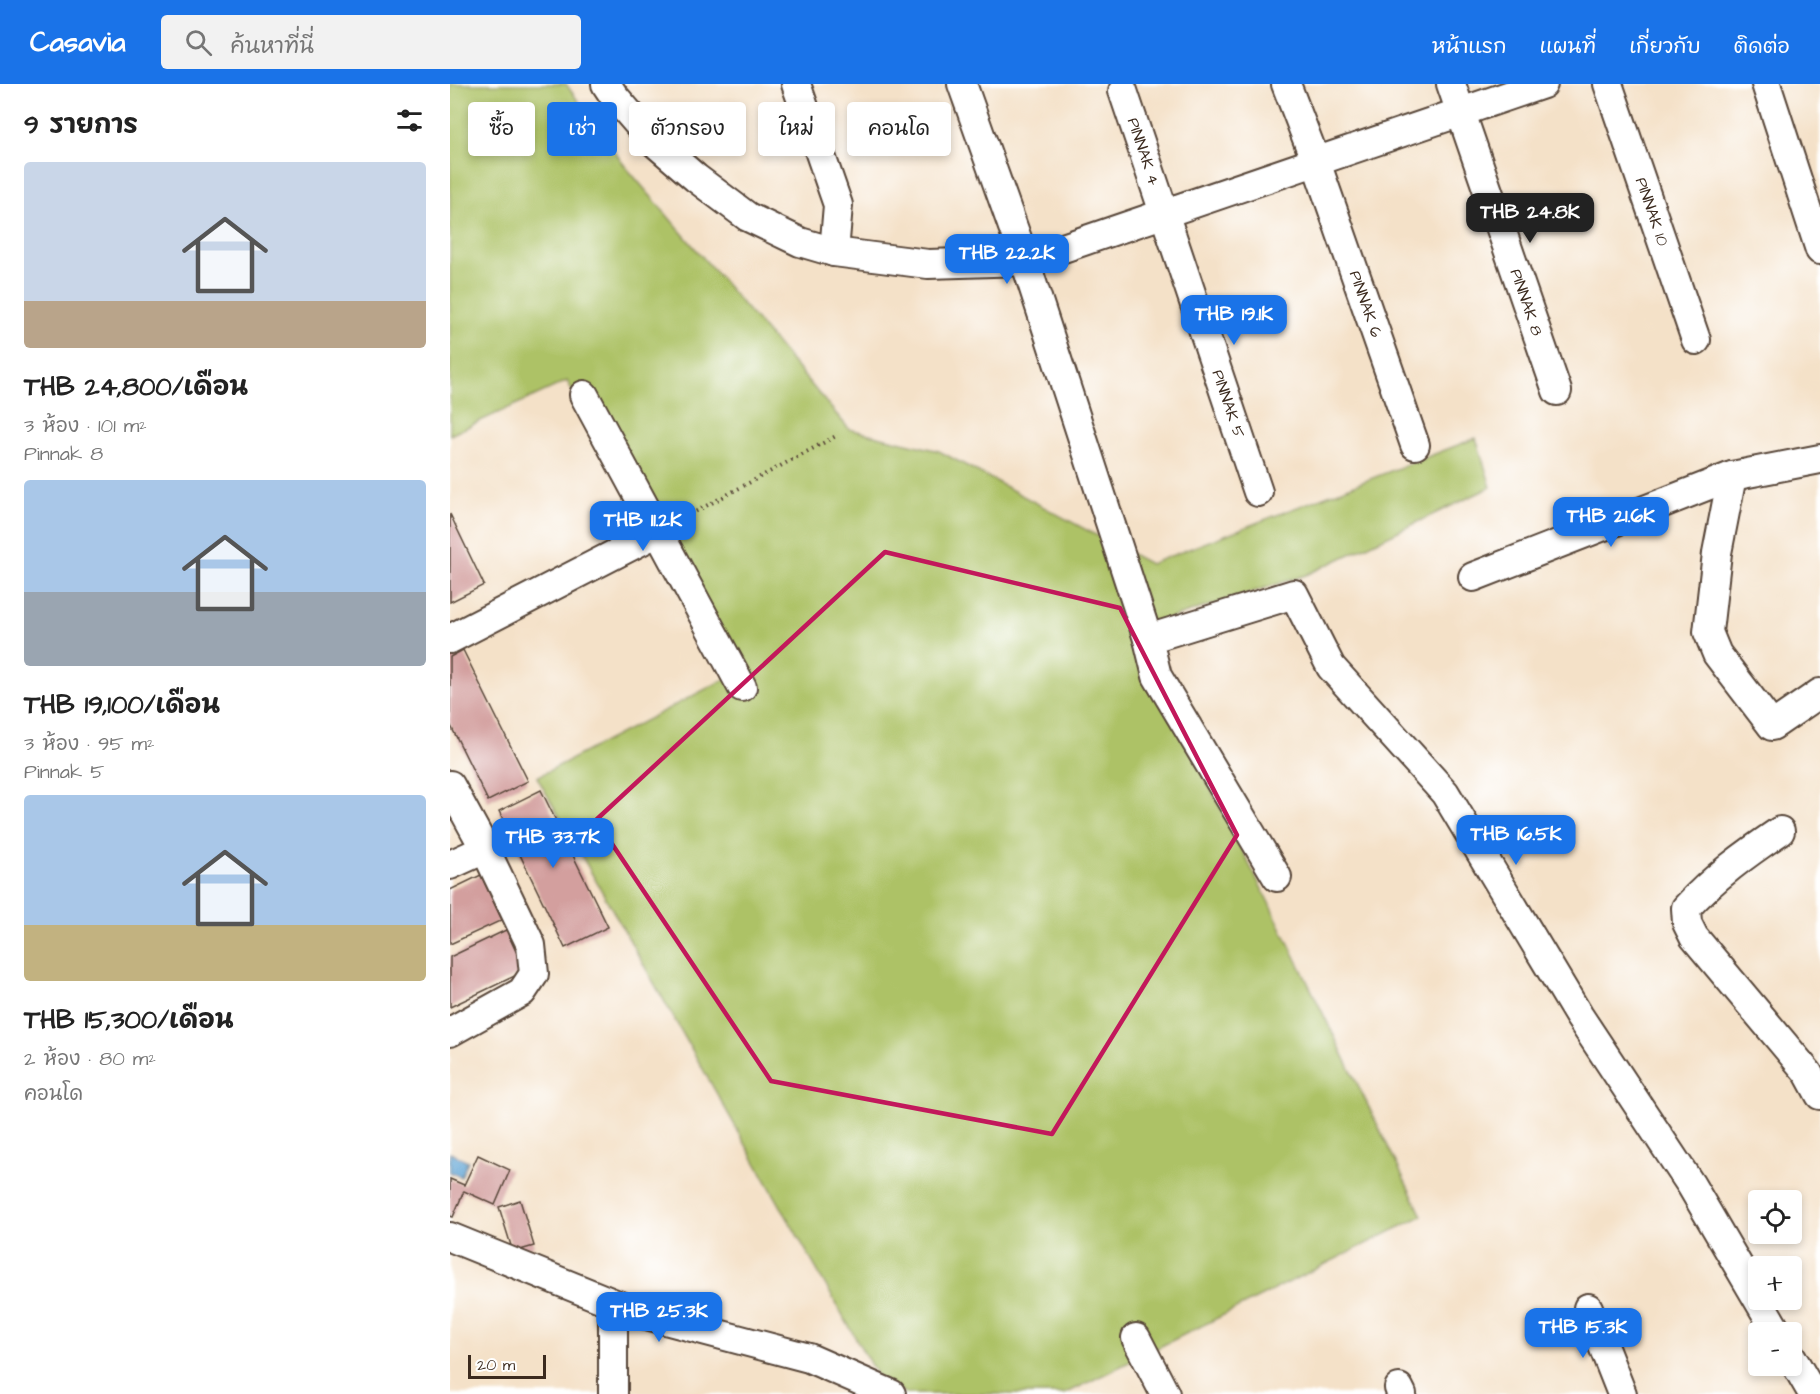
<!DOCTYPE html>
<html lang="th">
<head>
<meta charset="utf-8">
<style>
  :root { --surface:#fff; --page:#f2f2f2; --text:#222; --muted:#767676; --accent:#1a73e8 }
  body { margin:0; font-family:"Architects Daughter","Playpen Sans Thai",sans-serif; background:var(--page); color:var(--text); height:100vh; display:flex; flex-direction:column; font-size:22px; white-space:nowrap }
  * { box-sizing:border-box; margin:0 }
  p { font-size:20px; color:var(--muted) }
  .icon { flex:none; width:33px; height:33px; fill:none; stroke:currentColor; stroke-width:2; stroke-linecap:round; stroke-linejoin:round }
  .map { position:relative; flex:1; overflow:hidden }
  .side { display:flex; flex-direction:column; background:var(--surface); width:450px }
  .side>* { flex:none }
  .banner { position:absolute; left:18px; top:18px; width:570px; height:54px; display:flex; gap:12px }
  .controls { position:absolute; left:1298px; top:1106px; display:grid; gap:12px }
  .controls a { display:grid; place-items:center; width:54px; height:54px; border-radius:6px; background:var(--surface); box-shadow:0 3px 9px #0003; font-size:30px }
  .scale { position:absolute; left:18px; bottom:15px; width:78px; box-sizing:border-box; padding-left:6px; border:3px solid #3b2a1e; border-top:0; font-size:16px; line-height:21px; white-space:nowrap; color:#3b2a1e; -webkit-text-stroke:4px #fff; paint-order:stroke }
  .price { position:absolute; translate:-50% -51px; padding:0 14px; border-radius:12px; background:var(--accent); color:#fff; font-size:20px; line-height:39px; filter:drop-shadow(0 2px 3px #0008) }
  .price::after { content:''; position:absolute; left:50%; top:36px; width:18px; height:14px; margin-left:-9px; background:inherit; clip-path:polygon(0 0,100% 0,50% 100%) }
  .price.active { background:#222; color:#fff }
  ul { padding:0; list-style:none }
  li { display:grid; align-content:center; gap:12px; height:318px; padding:0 24px }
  li span { display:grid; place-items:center; height:186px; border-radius:6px; color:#555 }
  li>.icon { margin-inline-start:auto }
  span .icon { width:108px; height:108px; fill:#fffc; stroke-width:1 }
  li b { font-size:26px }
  h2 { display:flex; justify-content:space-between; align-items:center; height:72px; padding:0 24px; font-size:26px }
  .pill { padding:0 21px; border-radius:6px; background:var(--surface); box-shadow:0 3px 9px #0003; font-size:21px; line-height:54px }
  .pill.active { background:var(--accent); color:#fff }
  header { display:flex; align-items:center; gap:36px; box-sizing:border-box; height:84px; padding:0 30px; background:var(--accent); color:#fff }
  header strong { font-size:28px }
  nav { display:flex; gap:33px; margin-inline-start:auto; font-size:21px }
  .search { width:420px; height:54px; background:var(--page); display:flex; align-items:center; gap:15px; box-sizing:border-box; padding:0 21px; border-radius:6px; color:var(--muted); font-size:22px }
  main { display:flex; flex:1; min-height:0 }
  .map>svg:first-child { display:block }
  .green { fill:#adc266; stroke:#747642; stroke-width:1.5 }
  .water { fill:#5da3d3; stroke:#4c6678; stroke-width:1.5 }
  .building { fill:#d39f9e }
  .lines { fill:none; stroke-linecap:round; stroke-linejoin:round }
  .minor-casing { stroke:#574538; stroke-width:32 }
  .path { stroke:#574538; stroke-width:4; stroke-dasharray:1.5 4.5; stroke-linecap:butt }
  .minor { stroke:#fff; stroke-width:28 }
  .marked { fill:none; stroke:#c2185b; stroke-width:4.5; stroke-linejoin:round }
  .labels { text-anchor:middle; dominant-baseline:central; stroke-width:4.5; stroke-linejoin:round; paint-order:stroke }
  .street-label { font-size:16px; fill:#3b2a1e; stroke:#fff }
</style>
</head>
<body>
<header>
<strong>Casavia</strong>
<div class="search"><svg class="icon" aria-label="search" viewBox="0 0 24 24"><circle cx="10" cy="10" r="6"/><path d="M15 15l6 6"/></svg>ค้นหาที่นี่</div>
<nav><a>หน้าแรก</a><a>แผนที่</a><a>เกี่ยวกับ</a><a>ติดต่อ</a></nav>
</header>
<main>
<section class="side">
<h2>9 รายการ<svg class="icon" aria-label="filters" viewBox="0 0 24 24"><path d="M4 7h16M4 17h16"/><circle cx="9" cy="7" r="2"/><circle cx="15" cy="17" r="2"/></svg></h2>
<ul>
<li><span style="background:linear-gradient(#c9d6e8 75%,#b9a48a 0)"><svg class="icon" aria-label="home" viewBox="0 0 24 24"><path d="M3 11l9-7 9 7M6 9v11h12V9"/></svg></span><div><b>THB 24,800/เดือน</b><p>3 ห้อง · 101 m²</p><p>Pinnak 8</p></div></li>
<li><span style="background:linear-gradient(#a9c7e8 60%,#9aa5b1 0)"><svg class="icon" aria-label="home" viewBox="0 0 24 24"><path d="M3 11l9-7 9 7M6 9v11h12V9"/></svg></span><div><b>THB 19,100/เดือน</b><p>3 ห้อง · 95 m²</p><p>Pinnak 5</p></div></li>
<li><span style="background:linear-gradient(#a9c7e8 70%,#c2b280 0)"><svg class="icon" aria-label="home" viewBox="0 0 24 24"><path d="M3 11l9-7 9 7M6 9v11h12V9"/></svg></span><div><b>THB 15,300/เดือน</b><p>2 ห้อง · 80 m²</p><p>คอนโด</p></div></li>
</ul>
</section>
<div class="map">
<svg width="1370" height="1310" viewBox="0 0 1370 1310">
  <rect width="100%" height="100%" fill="#fff"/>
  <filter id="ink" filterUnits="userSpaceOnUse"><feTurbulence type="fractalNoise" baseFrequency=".0167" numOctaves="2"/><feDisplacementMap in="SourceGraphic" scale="12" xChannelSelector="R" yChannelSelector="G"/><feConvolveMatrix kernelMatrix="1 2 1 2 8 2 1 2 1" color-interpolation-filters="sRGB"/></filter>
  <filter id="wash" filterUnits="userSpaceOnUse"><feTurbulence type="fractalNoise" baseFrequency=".008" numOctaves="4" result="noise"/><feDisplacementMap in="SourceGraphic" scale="24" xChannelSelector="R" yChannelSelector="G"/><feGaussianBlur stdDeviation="1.35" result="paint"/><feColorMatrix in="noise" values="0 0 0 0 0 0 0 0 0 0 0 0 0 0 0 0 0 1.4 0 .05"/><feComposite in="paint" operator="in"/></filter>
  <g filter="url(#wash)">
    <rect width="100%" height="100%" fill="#f4e1c8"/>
    <!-- green -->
    <polygon class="green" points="0,0 116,0 175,82 399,345 489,367 700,480 1026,354 1041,403 856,491 680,547 818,817 972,1132 615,1310 457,1310 430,1297 87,693 277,594 117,297 0,351"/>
    <!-- water -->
    <polygon class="water" points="0,1069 18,1077 11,1093 0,1088"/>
    <g id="blocks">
      <!-- building -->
      <g class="building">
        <polygon points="0,430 34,501 0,518"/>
        <polygon points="13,566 78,697 38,717 0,640 0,573"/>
        <polygon points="91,706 158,843 115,864 49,727"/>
        <polygon points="31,791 52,836 0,860 0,806"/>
        <polygon points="56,846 75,887 0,923 0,873"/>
        <polygon points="28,1071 60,1086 45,1121 14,1107 3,1133 0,1132 0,1095 14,1101"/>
        <polygon points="70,1116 84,1162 63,1168 49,1123"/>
      </g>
    </g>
  </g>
  <g filter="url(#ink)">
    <use href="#blocks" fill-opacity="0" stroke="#574538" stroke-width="1.5"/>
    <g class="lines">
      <!-- minor casing -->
      <g class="minor-casing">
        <g id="minor">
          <polyline points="156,0 164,12 203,57 246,94 298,133 350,158 384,168 478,180 575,177 1093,0"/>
          <polyline points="346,0 388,121 384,168"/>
          <polyline points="512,0 575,177 698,555 707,592 827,793"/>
          <path id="s1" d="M836,0L866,78L965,361"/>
          <path id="s2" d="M1001,0L1107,307"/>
          <path id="s3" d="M1158,0L1246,256"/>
          <polyline points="1316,0 1370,166"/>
          <path id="s4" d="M673,7L808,408"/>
          <polyline points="134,311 292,603"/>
          <polyline points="1370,375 1282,392 1267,469 1258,548 1267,570 1322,642 1370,609"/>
          <polyline points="1023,493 1282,392"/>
          <polyline points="0,555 208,448"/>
          <polyline points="698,555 844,510 881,583 995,709 1129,932 1241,1101 1327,1248"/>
          <polyline points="0,701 35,765 81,861 84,890 72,908 0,948"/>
          <path d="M1330,747C1296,770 1264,793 1236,824L1237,839L1244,853L1358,989L1370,1011"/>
          <polyline points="0,781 35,765"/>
          <polyline points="0,1153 185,1228 359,1274 441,1310"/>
          <polyline points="1138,1224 1172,1310"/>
          <polyline points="686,1254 715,1310"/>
          <polyline points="1341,1272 1363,1310"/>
          <polyline points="949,1304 952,1310"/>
          <polyline points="163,1310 163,1220"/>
        </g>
      </g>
      <!-- path -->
      <polyline class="path" points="230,436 386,352"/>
      <!-- minor -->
      <use href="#minor" class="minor"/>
    </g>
  </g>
  <!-- marked area -->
  <path class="marked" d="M435,468L670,524L787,751L602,1050L321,997L146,736Z"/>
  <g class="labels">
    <!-- street labels -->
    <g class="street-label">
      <text stroke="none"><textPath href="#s4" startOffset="64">PINNAK 4</textPath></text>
      <text stroke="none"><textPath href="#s3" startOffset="135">PINNAK 10</textPath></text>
      <text stroke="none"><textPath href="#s2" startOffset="231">PINNAK 8</textPath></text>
      <text stroke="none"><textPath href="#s1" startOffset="234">PINNAK 6</textPath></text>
      <text stroke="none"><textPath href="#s4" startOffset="330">PINNAK 5</textPath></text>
    </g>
  </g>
</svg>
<div class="controls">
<a><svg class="icon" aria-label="locate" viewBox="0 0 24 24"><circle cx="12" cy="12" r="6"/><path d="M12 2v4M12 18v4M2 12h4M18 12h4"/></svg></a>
<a>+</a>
<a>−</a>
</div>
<div class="scale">20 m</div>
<b class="price active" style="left:1080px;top:160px">THB 24.8K</b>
<b class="price" style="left:557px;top:201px">THB 22.2K</b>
<b class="price" style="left:784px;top:262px">THB 19.1K</b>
<b class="price" style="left:1161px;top:464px">THB 21.6K</b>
<b class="price" style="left:193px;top:468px">THB 11.2K</b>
<b class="price" style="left:1066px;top:782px">THB 16.5K</b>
<b class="price" style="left:103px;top:785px">THB 33.7K</b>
<b class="price" style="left:209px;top:1259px">THB 25.3K</b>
<b class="price" style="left:1133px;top:1275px">THB 15.3K</b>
<div class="banner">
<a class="pill">ซื้อ</a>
<a class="pill active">เช่า</a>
<a class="pill">ตัวกรอง</a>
<a class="pill">ใหม่</a>
<a class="pill">คอนโด</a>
</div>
</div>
</main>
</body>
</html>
